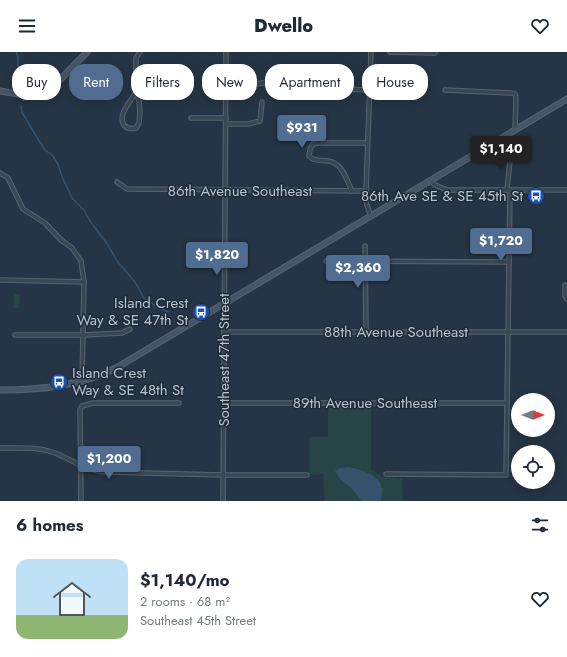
<!DOCTYPE html>
<html lang="en">
<head>
<meta charset="utf-8">
<style>
  :root { --surface:#fff; --page:#f2f2f3; --text:#1f2937; --muted:#747a83; --line:#e0e1e3; --accent:#506d91 }
  body { margin:0; font-family:Jost,sans-serif; background:var(--page); color:var(--text); height:100vh; display:flex; flex-direction:column; font-size:15px; white-space:nowrap }
  * { box-sizing:border-box; margin:0 }
  p { font-size:13px; color:var(--muted) }
  .icon { flex:none; width:22px; height:22px; fill:none; stroke:currentColor; stroke-width:2; stroke-linecap:round; stroke-linejoin:round }
  .map { position:relative; height:449px; overflow:hidden }
  .drawer { display:flex; flex-direction:column; background:var(--surface); flex:1 }
  .drawer>* { flex:none }
  .banner { position:absolute; left:12px; top:12px; width:543px; height:36px; display:flex; gap:8px }
  .needle { width:26px; rotate:90deg }
  .fabs { position:absolute; left:511px; top:341px; display:grid; gap:8px }
  .fabs a { display:grid; place-items:center; width:44px; height:44px; border-radius:50%; background:var(--surface); box-shadow:0 2px 10px #0003; font-size:20px }
  .price { position:absolute; translate:-50% -34px; padding:0 9px; border-radius:4px; background:var(--accent); color:#fff; font-size:13px; line-height:26px; filter:drop-shadow(0 1px 2px #0008) }
  .price::after { content:''; position:absolute; left:50%; top:24px; width:12px; height:9px; margin-left:-6px; background:inherit; clip-path:polygon(0 0,100% 0,50% 100%) }
  .price.active { background:#222; color:#fff }
  ul { padding:0; list-style:none }
  li { display:flex; align-items:center; gap:12px; height:100px; padding:0 16px }
  li+li { border-top:1px solid var(--line) }
  li span { display:grid; place-items:center; flex:none; width:112px; height:80px; border-radius:12px; color:#555 }
  li>.icon { margin-inline-start:auto }
  span .icon { width:48px; height:48px; fill:#fffc; stroke-width:1 }
  li b { font-size:17px }
  h2 { display:flex; justify-content:space-between; align-items:center; height:48px; padding:0 16px; font-size:17px }
  .pill { padding:0 14px; border-radius:16px; background:var(--surface); box-shadow:0 2px 10px #0003; font-size:14px; line-height:36px }
  .pill.active { background:var(--accent); color:#fff }
  header { display:flex; justify-content:space-between; align-items:center; height:52px; padding:0 16px; background:var(--surface); font-size:18px; font-weight:800 }
  .map>svg:first-child { display:block }
  .green { fill:#274546 }
  .water { fill:#37526d }
  .lines { fill:none; stroke-linecap:round; stroke-linejoin:round }
  .stream { stroke:#37526d; stroke-width:1.5 }
  .street-casing { stroke:#586471; stroke-width:5.5 }
  .secondary-casing { stroke:#586471; stroke-width:7 }
  .street { stroke:#394754; stroke-width:3.5 }
  .secondary { stroke:#475667; stroke-width:5 }
  .labels { text-anchor:middle; dominant-baseline:central; stroke-width:3; stroke-linejoin:round; paint-order:stroke }
  .street-label { font-size:15px; fill:#b7c1ce; stroke:#1e2c3a }
  .poi-label { font-size:15px; fill:#b7c1ce; stroke:#1e2c3a; text-anchor:end }
</style>
</head>
<body>
<header><svg class="icon" aria-label="menu" viewBox="0 0 24 24"><path d="M4 6h16M4 12h16M4 18h16"/></svg>Dwello<svg class="icon" aria-label="heart" viewBox="0 0 24 24"><path d="M12 20l-8-8c-3-5 5-10 8-4 3-6 11-1 8 4z"/></svg></header>
<div class="map">
<svg width="567" height="449" viewBox="0 0 567 449">
  <rect width="100%" height="100%" fill="#253545"/>
  <!-- green -->
  <g class="green">
    <polygon points="14,242 20,242 19,256 13,256"/>
    <path d="M328,356H371V417L381,424L402,427L403,449H381V447L335,419C339,428 346,432 353,438C356,441 359,446 361,449H325L323,422L310,423V385H328Z"/>
  </g>
  <!-- water -->
  <path class="water" d="M348,415C359,417 380,423 382,436C383,440 381,445 381,449H361C359,446 356,441 353,438C346,432 339,428 335,419L340,416Z"/>
  <g class="lines">
    <!-- stream -->
    <g class="stream">
      <polyline points="16,0 18,5 18,16 22,28"/>
      <polyline points="21,54 22,60 33,79 45,98 52,103 58,112 63,127 72,146 84,158 90,169 108,193 117,209 135,230 144,246 160,257 169,260"/>
    </g>
    <!-- street casing -->
    <g class="street-casing">
      <g id="street">
        <polyline points="371,0 366,139 366,150 371,165"/>
        <polyline points="390,0 435,1"/>
        <polyline points="329,21 329,34"/>
        <polyline points="310,26 313,33"/>
        <polyline points="291,32 336,34 344,37 369,38"/>
        <polyline points="226,33 257,32 273,29"/>
        <polyline points="445,38 512,41 515,42 516,46 515,79"/>
        <path d="M136,40C131,49 117,63 124,73C127,77 131,77 136,76L139,71L140,60L139,49L136,40V6L140,0"/>
        <polyline points="191,66 226,66"/>
        <polyline points="226,72 248,72 260,69 262,50"/>
        <polyline points="0,121 8,126 23,157 45,171 61,188 72,196 81,209 84,230 82,330"/>
        <polyline points="431,129 435,133 447,138 567,138"/>
        <polyline points="117,130 127,137 366,139"/>
        <polyline points="507,138 511,98"/>
        <path d="M352,139C348,131 344,117 336,112C328,105 316,112 309,104L310,97L313,92L317,91H367"/>
        <polyline points="365,194 366,280"/>
        <polyline points="326,209 509,210"/>
        <polyline points="0,228 84,230"/>
        <polyline points="565,233 565,244 567,247"/>
        <polyline points="224,280 567,280"/>
        <polyline points="15,283 83,283 122,281 130,277"/>
        <polyline points="224,351 507,351"/>
        <path d="M0,396C17,396 36,395 52,400C70,406 84,418 104,420L223,423H307"/>
        <polyline points="386,422 506,423 510,138"/>
        <polyline points="81,449 80,358 82,354 93,351 179,351"/>
        <polyline points="223,449 226,0"/>
      </g>
    </g>
    <!-- secondary casing -->
    <g class="secondary-casing">
      <g id="secondary">
        <path d="M0,39C17,42 38,48 52,36L87,0"/>
        <path d="M0,338C41,338 79,334 116,316L567,47"/>
      </g>
    </g>
    <!-- street -->
    <use href="#street" class="street"/>
    <!-- secondary -->
    <use href="#secondary" class="secondary"/>
  </g>
  <!-- icons -->
  <defs>
    <g id="bus-disc" transform="scale(0.9)"><circle r="9.5" fill="#1a4fb4" stroke="#1e2c3a"/><path d="M-5-6H5V4H4V6H2V4H-2V6H-4V4H-5ZM-3.5-4V0h7V-4ZM-3.5 1.2v1.5H-2V1.2ZM2 1.2v1.5H3.5V1.2Z" fill="#fff"/></g>
  </defs>
  <g fill-rule="evenodd">
    <use href="#bus-disc" x="536" y="144"/>
    <use href="#bus-disc" x="201" y="260"/>
    <use href="#bus-disc" x="59" y="330"/>
  </g>
  <g class="labels">
    <!-- street labels -->
    <g class="street-label">
      <text x="240" y="139">86th Avenue Southeast</text>
      <text x="396" y="280">88th Avenue Southeast</text>
      <text transform="translate(224 308) rotate(-90)">Southeast 47th Street</text>
      <text x="365" y="351">89th Avenue Southeast</text>
    </g>
    <!-- poi labels -->
    <g class="poi-label">
      <text x="523" y="144">86th Ave SE &amp; SE 45th St</text>
      <text x="188" y="251">Island Crest<tspan x="188" dy="17">Way &amp; SE 47th St</tspan></text>
      <text x="72" y="321" text-anchor="start">Island Crest<tspan x="72" dy="17">Way &amp; SE 48th St</tspan></text>
    </g>
  </g>
</svg>
<div class="fabs">
<a><svg class="needle" viewBox="-14 -14 28 28"><path d="M0-13l5 13h-10z" fill="#e53935"/><path d="M0 13l5-13h-10z" fill="#747a83"/></svg></a>
<a><svg class="icon" aria-label="locate" viewBox="0 0 24 24"><circle cx="12" cy="12" r="6"/><path d="M12 2v4M12 18v4M2 12h4M18 12h4"/></svg></a>
</div>
<b class="price" style="left:302px;top:97px">$931</b>
<b class="price active" style="left:501px;top:118px">$1,140</b>
<b class="price" style="left:501px;top:210px">$1,720</b>
<b class="price" style="left:217px;top:224px">$1,820</b>
<b class="price" style="left:358px;top:237px">$2,360</b>
<b class="price" style="left:109px;top:428px">$1,200</b>
<div class="banner">
<a class="pill">Buy</a>
<a class="pill active">Rent</a>
<a class="pill">Filters</a>
<a class="pill">New</a>
<a class="pill">Apartment</a>
<a class="pill">House</a>
</div>
</div>
<section class="drawer">
<h2>6 homes<svg class="icon" aria-label="filters" viewBox="0 0 24 24"><path d="M4 7h16M4 17h16"/><circle cx="9" cy="7" r="2"/><circle cx="15" cy="17" r="2"/></svg></h2>
<ul>
<li><span style="background:linear-gradient(#bfe0f5 70%,#8fb573 0)"><svg class="icon" aria-label="home" viewBox="0 0 24 24"><path d="M3 11l9-7 9 7M6 9v11h12V9"/></svg></span><div><b>$1,140/mo</b><p>2 rooms · 68 m²</p><p>Southeast 45th Street</p></div><svg class="icon" aria-label="heart" viewBox="0 0 24 24"><path d="M12 20l-8-8c-3-5 5-10 8-4 3-6 11-1 8 4z"/></svg></li>
</ul>
</section>
</body>
</html>
